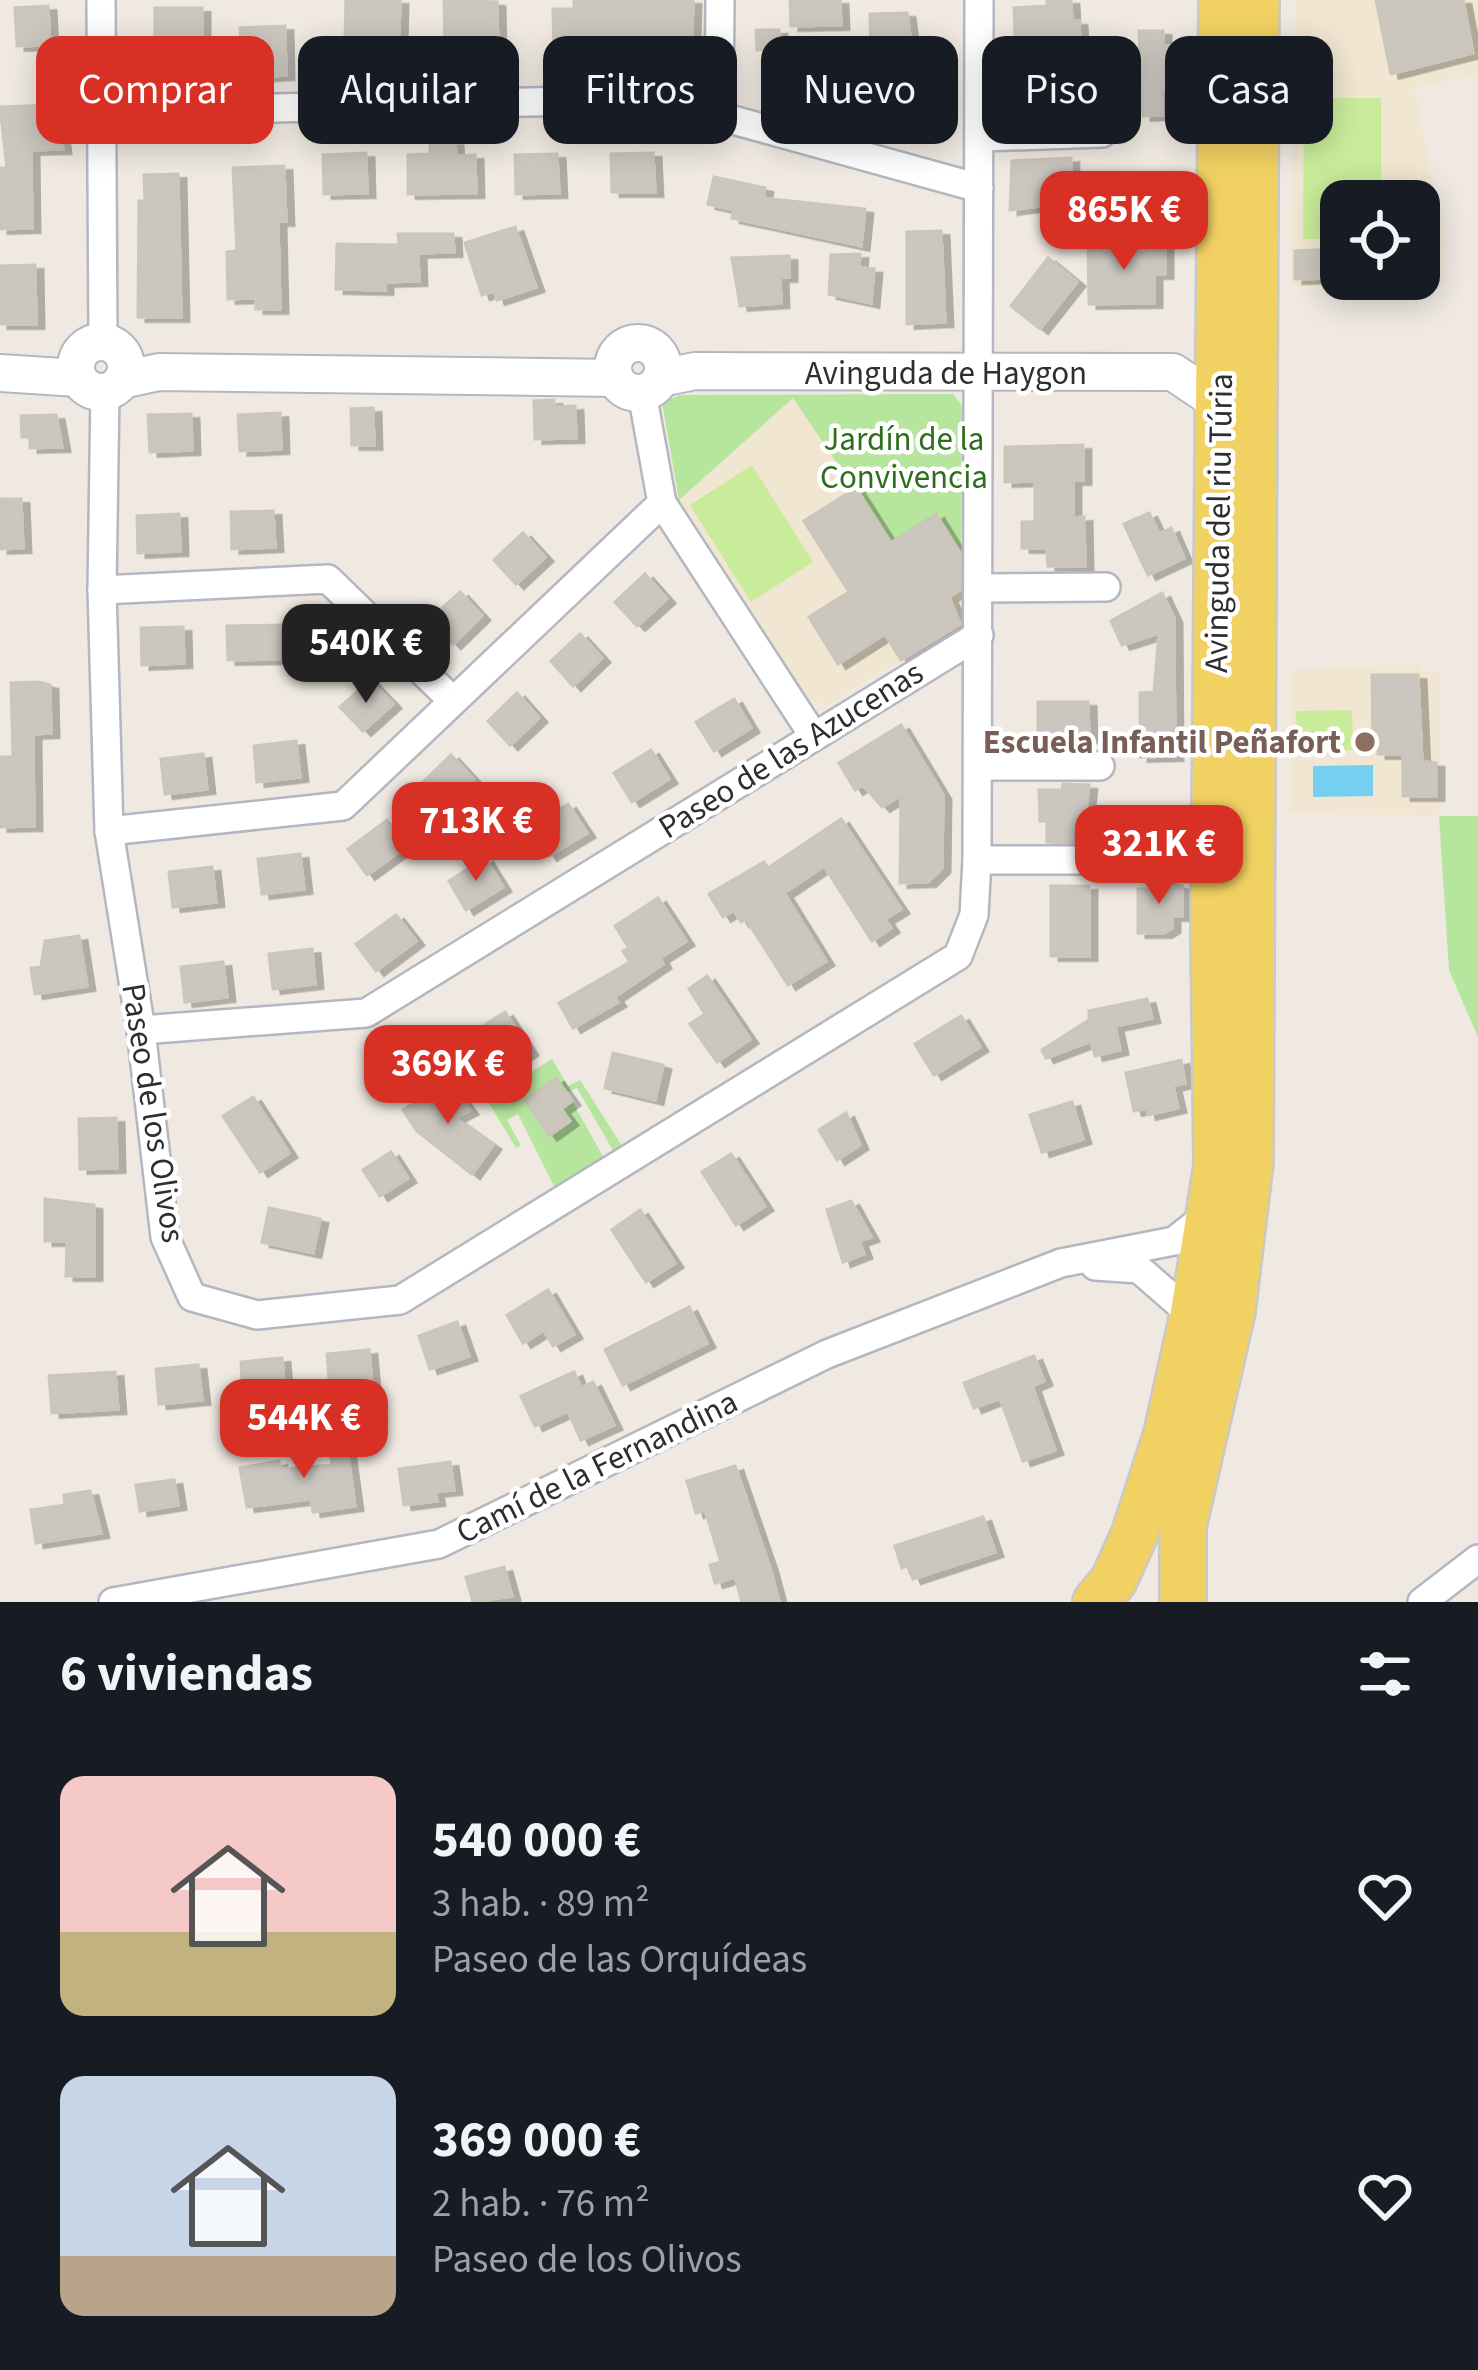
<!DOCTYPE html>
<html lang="es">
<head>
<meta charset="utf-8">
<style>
  :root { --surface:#171b24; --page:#242831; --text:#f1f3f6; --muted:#9ea1a6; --accent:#d93025 }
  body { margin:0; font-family:"Source Sans 3",sans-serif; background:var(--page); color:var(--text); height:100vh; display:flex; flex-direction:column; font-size:45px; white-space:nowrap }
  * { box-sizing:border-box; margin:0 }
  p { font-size:39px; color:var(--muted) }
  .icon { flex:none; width:66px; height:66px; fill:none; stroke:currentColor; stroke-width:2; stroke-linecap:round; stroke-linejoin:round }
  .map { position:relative; height:1602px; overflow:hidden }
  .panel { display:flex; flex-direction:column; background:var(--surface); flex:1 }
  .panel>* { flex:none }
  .guide { position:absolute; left:36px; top:36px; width:1407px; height:108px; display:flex; gap:24px }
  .tools { position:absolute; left:1320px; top:180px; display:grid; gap:24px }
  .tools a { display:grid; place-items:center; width:120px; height:120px; border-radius:24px; background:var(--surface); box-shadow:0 6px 30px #0003; font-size:60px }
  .price { position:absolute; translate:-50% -102px; padding:0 27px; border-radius:24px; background:var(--accent); color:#fff; font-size:39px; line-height:78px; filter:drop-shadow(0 3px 6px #0008) }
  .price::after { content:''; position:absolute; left:50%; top:72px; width:36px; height:27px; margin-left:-18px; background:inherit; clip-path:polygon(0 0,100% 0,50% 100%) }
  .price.selected { background:#222; color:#fff }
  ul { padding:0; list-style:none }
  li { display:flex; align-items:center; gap:36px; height:300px; padding:0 60px }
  li span { display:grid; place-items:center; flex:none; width:336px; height:240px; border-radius:24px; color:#555 }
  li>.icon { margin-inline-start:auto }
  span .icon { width:144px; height:144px; fill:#fffc; stroke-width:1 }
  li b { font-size:51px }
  h2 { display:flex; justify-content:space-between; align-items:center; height:144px; padding:0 60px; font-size:51px }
  .pill { padding:0 42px; border-radius:24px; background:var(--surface); box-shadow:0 6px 30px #0003; font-size:42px; line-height:108px }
  .pill.selected { background:var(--accent); color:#fff }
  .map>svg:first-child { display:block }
  .education { fill:#f0e6d1; fill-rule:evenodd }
  .green { fill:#b6e59e }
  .pitch { fill:#c9ec9a }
  .water { fill:#75cff0 }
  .building { fill:#cbc7bf; stroke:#cbc5ba; stroke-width:3; filter:url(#shadow) }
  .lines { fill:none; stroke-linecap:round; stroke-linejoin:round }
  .minor-casing { stroke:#b4b7c1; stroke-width:32 }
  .tertiary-casing { stroke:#b4b7c1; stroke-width:40 }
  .primary-casing { stroke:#c9c9c9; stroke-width:50 }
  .minor { stroke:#fff; stroke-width:27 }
  .tertiary { stroke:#fff; stroke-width:36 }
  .primary { stroke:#f2d163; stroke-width:45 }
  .education-dot { fill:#8d6e63; stroke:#fff; stroke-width:4.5 }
  .labels { text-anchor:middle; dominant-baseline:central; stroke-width:9; stroke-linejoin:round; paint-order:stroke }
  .street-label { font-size:33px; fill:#2e2e2e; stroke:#fff }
  .park-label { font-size:33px; fill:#2c6e1b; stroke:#fff }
  .education-label { font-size:33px; font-weight:bold; fill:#785e54; stroke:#fff; text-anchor:end }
</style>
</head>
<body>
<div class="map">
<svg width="1478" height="1602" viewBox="0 0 1478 1602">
  <defs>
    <filter id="shadow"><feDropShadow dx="8" dy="4.5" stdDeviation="0" flood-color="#0004"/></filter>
  </defs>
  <rect width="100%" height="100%" fill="#efe9e1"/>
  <!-- education -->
  <g class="education">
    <path d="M1296,0H1478V74L1415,88L1443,235L1442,286H1291ZM1341,201H1419V279H1341Z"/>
    <polygon points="793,397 890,542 936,514 961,554 964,621 828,705 809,701 679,500"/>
    <polygon points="1421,664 1422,672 1441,672 1439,816 1290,813 1292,670"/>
  </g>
  <!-- green -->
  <g class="green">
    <polygon points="953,394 962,406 961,554 935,515 891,543 793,398 679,500 662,402 681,395"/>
    <polygon points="1439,816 1478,816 1478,1037 1449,970"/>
    <polygon points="552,1059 568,1086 580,1080 624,1149 615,1154 577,1088 567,1092 558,1080 525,1100 548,1135 569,1122 561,1109 572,1101 605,1160 557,1192 518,1114 507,1120 521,1146 516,1148 487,1100"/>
  </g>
  <!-- pitch -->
  <g class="pitch">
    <polygon points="1304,98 1381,98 1381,201 1341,201 1341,239 1303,239"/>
    <polygon points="752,465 813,562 751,602 690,505"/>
    <polygon points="1352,710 1353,750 1297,751 1296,711"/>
  </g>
  <!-- water -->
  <polygon class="water" points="1373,765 1373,796 1313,797 1313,766"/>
  <!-- building -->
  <g class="building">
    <polygon points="346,0 400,0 399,40 345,39"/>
    <polygon points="444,0 497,2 498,52 445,46"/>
    <polygon points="574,0 693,0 691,68 665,34 649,52 642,52 632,35 586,36 586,51 554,51 553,9 574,9"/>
    <polygon points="790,0 840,0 841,25 791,26"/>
    <polygon points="1047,0 1071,0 1072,21 1079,21 1081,60 1090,60 1091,91 1047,88 1045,36 1015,37 1014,8 1047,6"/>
    <polygon points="1376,0 1463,0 1473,53 1391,74"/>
    <polygon points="48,6 50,45 17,46 15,8"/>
    <rect x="155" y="8" width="47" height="49"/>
    <polygon points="907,13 916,83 920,83 920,94 931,95 931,120 875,125 875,107 866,107 866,95 829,95 829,106 781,100 781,62 871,61 870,14"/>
    <polygon points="285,26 286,75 243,78 240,28"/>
    <polygon points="756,30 779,30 779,49 757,50"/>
    <polygon points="1139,31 1163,31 1163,46 1170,46 1170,83 1162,91 1162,115 1143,116"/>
    <polygon points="57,105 63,149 31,150 32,228 0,229 0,168 7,168 0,107"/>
    <polygon points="455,141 456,156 475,155 476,193 408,194 408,155 430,154 430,142"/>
    <polygon points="366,153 367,193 324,194 323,155"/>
    <polygon points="653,153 655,192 612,192 611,154"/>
    <polygon points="557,154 559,193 516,194 515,155"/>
    <polygon points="1071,158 1070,202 1010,210 1012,161"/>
    <polygon points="284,166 286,221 278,221 280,309 256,309 256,298 228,299 227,252 237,251 233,168"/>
    <polygon points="178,174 181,317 138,317 139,201 145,201 144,175"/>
    <polygon points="714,177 765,188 763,198 865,209 861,246 732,218 734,210 708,204"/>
    <polygon points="515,227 536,287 497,300 494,291 482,295 465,243"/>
    <polygon points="941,231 945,322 907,324 907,232"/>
    <polygon points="398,234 453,234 454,252 418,253 419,281 385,282 385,290 336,289 337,244 399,245"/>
    <polygon points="1165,244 1165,274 1154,274 1154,303 1089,304 1088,245"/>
    <polygon points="1341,249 1341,278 1295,279 1295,251"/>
    <polygon points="860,254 859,268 874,269 871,303 829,294 831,255"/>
    <polygon points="789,256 789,277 780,277 781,303 740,306 732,258"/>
    <polygon points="1048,258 1077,282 1040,329 1011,306"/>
    <polygon points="35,265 36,324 0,324 0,266"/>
    <polygon points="554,400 554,407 575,406 576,438 535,439 534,401"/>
    <polygon points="373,408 374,445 352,445 351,409"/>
    <polygon points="280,413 281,449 240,451 238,415"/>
    <polygon points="191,414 192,450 150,452 148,415"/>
    <polygon points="56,415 62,447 30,448 30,437 22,437 21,416"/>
    <polygon points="1083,445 1083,480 1073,480 1073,518 1084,517 1085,566 1048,566 1047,548 1022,548 1022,522 1035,522 1035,481 1005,482 1005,447"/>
    <polygon points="856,488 891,543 936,514 960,553 960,590 949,597 960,624 901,660 885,634 838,664 809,617 849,592 804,521"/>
    <polygon points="0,499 21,499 23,548 0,549"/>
    <polygon points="273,511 275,547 232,549 231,512"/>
    <polygon points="1149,513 1159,534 1171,528 1184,558 1148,575 1124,524"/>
    <polygon points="179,514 180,551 138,553 137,516"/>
    <polygon points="523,533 545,557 516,584 494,560"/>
    <polygon points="645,574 667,599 637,626 615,602"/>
    <polygon points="460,592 482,616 453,644 430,619"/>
    <polygon points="1162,593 1174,618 1175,756 1140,757 1140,693 1154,692 1159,633 1122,645 1111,621"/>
    <polygon points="283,625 284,659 228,660 227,626"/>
    <polygon points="183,627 184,663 142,665 141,628"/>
    <polygon points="580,634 602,658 573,686 551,661"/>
    <polygon points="1372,675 1418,675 1422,762 1436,763 1436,796 1403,796 1403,754 1378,754 1378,743 1373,743"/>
    <polygon points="370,680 393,704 363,731 340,707"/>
    <polygon points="38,682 50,685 51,733 33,734 34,826 0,827 0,757 13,757 11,683"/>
    <polygon points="517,693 539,718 510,745 488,721"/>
    <polygon points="734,699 751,728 714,751 696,722"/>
    <polygon points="1038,702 1088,702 1089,738 1038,739"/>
    <polygon points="901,725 943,795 942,868 928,882 900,883 901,795 882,807 863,785 855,790 839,763"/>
    <polygon points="296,741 300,777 257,782 254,746"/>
    <polygon points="651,750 669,779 632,802 614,773"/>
    <polygon points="203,754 207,789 165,794 161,759"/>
    <polygon points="451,755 474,780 444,807 422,783"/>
    <polygon points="1063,784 1089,785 1082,842 1047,842 1047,821 1040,821 1039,790 1062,790"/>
    <polygon points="568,804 587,833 549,856 532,827"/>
    <polygon points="841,819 901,909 885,919 891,928 872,941 824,866 784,893 826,961 788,985 746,919 741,922 734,910 723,917 709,894 764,862 768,868"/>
    <polygon points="387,820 407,846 367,875 348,849"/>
    <polygon points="300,854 304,889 262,894 258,859"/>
    <polygon points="485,858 503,887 466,910 449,881"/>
    <polygon points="212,867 216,902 173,907 169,872"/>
    <polygon points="1149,879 1182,886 1182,916 1172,916 1172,928 1164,933 1138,933 1138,889 1149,889"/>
    <rect x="1051" y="886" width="38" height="70"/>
    <polygon points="658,898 686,941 660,958 663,964 614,997 618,1002 573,1028 559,1003 630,962 623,951 629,948 615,926"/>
    <polygon points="396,915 416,941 376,971 356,944"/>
    <polygon points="79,936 87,986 35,994 31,968 41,967 45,941"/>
    <polygon points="312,949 315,984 273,989 269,954"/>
    <polygon points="223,962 227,997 185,1002 181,967"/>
    <polygon points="707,976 750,1039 717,1062 690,1024 705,1014 689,989"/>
    <polygon points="1147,999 1152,1018 1115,1026 1120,1050 1095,1056 1091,1041 1046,1058 1042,1050 1089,1020 1089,1011"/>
    <polygon points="505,1012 530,1051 504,1067 480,1028"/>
    <polygon points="961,1016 980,1047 934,1075 915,1044"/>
    <polygon points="613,1053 663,1065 655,1100 605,1088"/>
    <polygon points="1181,1060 1185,1083 1173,1086 1178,1108 1148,1115 1147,1108 1134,1111 1126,1073"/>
    <polygon points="556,1078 572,1101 561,1109 570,1121 549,1136 525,1100"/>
    <polygon points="449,1082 470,1110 455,1118 493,1145 472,1174 417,1131 403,1110"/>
    <polygon points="253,1097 289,1153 260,1172 223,1116"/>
    <polygon points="1072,1102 1083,1139 1042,1152 1030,1115"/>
    <polygon points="846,1113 860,1145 837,1160 819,1130"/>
    <polygon points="116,1118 117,1168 80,1169 79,1119"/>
    <polygon points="391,1152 408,1178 380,1196 363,1170"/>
    <polygon points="731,1154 765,1206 736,1225 702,1172"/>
    <polygon points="45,1199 94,1205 94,1276 66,1276 67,1241 45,1241"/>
    <polygon points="851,1201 871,1237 859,1241 864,1254 843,1262 827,1210"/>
    <polygon points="269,1208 320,1219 313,1253 262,1242"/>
    <polygon points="640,1210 675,1263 646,1282 612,1230"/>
    <polygon points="548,1290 574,1334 553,1346 544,1330 523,1343 507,1315"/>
    <polygon points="689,1307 707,1343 623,1385 605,1350"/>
    <polygon points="457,1322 469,1356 430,1369 419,1336"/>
    <polygon points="369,1350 372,1385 330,1389 327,1354"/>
    <polygon points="1034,1356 1044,1381 1032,1386 1055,1450 1023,1461 1000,1398 974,1408 964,1383"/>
    <polygon points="282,1358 285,1393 243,1397 241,1362"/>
    <polygon points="198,1365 202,1400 159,1404 156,1369"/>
    <polygon points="115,1372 118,1409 52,1413 49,1376"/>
    <polygon points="574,1372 581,1388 593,1382 614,1425 581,1440 568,1411 535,1426 521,1396"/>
    <polygon points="344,1426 355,1506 313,1512 311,1499 247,1507 240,1468 279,1461 280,1469 332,1465 328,1428"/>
    <polygon points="450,1462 454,1490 435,1492 437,1501 404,1505 399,1469"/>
    <polygon points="735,1466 770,1568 779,1602 742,1602 735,1577 715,1583 710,1565 721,1562 705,1510 696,1513 687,1481"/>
    <polygon points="174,1480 178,1505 140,1511 136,1485"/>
    <polygon points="90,1491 101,1533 36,1543 31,1510 65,1505 64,1495"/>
    <polygon points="983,1517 995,1552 913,1579 908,1565 902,1568 895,1546"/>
    <polygon points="504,1567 512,1596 473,1602 466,1577"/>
  </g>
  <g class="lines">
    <!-- minor casing -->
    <g class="minor-casing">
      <g id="minor">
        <polyline points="101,0 103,343"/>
        <polyline points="102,112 657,99 979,188"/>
        <polyline points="719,112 720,0"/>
        <polyline points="983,137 1102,133"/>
        <polyline points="105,392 102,590 109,831 141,1030 165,1237 192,1297 257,1315 400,1300 958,956 974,915 977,860 979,0"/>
        <polyline points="642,393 662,503 813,735"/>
        <polyline points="981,588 1106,587"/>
        <polyline points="102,590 328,579 452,700"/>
        <polyline points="978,766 1100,766"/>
        <polyline points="109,831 343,806 662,503"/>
        <polyline points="977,860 1102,860"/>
        <polyline points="141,1030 366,1013 979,635"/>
        <polyline points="1095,1266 1139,1269 1193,1316"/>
        <polyline points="113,1602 439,1544 827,1354 1061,1263 1174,1241 1210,1213"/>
        <polyline points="1422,1602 1478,1559"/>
      </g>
    </g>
    <!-- tertiary casing -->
    <g class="tertiary-casing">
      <g id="tertiary">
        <circle cx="101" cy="367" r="25"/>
        <circle cx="638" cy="368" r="25"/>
        <polyline points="0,373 78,378"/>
        <polyline points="661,378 695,371 1173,372 1222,405"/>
        <polyline points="122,380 159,372 615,378"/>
      </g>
    </g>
    <!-- primary casing -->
    <g class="primary-casing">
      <g id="primary">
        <polyline points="1096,1602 1114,1580 1135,1533 1167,1434 1193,1316 1217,1166 1214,935 1222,0"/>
        <polyline points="1183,1602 1183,1526 1232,1311 1250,1162 1256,0"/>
      </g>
    </g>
    <!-- minor -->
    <use href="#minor" class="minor"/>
    <!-- tertiary -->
    <use href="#tertiary" class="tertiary"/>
    <!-- primary -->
    <use href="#primary" class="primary"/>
  </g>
  <!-- markers -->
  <circle class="education-dot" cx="1365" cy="742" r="12"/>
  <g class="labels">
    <!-- street labels -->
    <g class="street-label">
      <text x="946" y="373">Avinguda de Haygon</text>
      <text transform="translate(1219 523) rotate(-89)">Avinguda del riu Túria</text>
      <text transform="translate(791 750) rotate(-32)">Paseo de las Azucenas</text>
      <text transform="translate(153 1113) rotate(81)">Paseo de los Olivos</text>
      <text transform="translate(597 1467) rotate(-26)">Camí de la Fernandina</text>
    </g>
    <!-- park labels -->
    <g class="park-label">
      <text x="904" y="439">Jardín de la<tspan x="904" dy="38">Convivencia</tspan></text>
    </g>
    <!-- education labels -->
    <g class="education-label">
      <text x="1341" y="742">Escuela Infantil Peñafort</text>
    </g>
  </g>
</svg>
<div class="tools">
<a><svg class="icon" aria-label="locate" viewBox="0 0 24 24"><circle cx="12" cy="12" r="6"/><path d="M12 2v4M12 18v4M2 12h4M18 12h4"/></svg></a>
</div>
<b class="price" style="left:1124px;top:273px">865K €</b>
<b class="price selected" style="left:366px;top:706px">540K €</b>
<b class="price" style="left:476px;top:884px">713K €</b>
<b class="price" style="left:1159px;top:907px">321K €</b>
<b class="price" style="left:448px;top:1127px">369K €</b>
<b class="price" style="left:304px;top:1481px">544K €</b>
<div class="guide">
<a class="pill selected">Comprar</a>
<a class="pill">Alquilar</a>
<a class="pill">Filtros</a>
<a class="pill">Nuevo</a>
<a class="pill">Piso</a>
<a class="pill">Casa</a>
</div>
</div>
<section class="panel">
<h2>6 viviendas<svg class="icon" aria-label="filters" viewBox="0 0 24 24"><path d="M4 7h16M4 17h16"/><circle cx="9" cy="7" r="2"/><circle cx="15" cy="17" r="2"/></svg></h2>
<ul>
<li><span style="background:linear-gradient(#f6c9c9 65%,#c2b280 0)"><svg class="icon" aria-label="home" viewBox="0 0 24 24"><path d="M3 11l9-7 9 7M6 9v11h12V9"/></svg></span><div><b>540 000 €</b><p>3 hab. · 89 m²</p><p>Paseo de las Orquídeas</p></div><svg class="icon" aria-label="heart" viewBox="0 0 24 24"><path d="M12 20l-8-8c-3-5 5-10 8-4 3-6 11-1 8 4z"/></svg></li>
<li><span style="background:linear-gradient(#c9d6e8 75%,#b9a48a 0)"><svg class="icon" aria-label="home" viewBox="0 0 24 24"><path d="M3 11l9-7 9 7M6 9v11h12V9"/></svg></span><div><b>369 000 €</b><p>2 hab. · 76 m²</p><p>Paseo de los Olivos</p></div><svg class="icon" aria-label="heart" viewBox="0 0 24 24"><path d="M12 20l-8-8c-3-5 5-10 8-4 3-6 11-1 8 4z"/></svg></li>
</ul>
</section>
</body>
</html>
